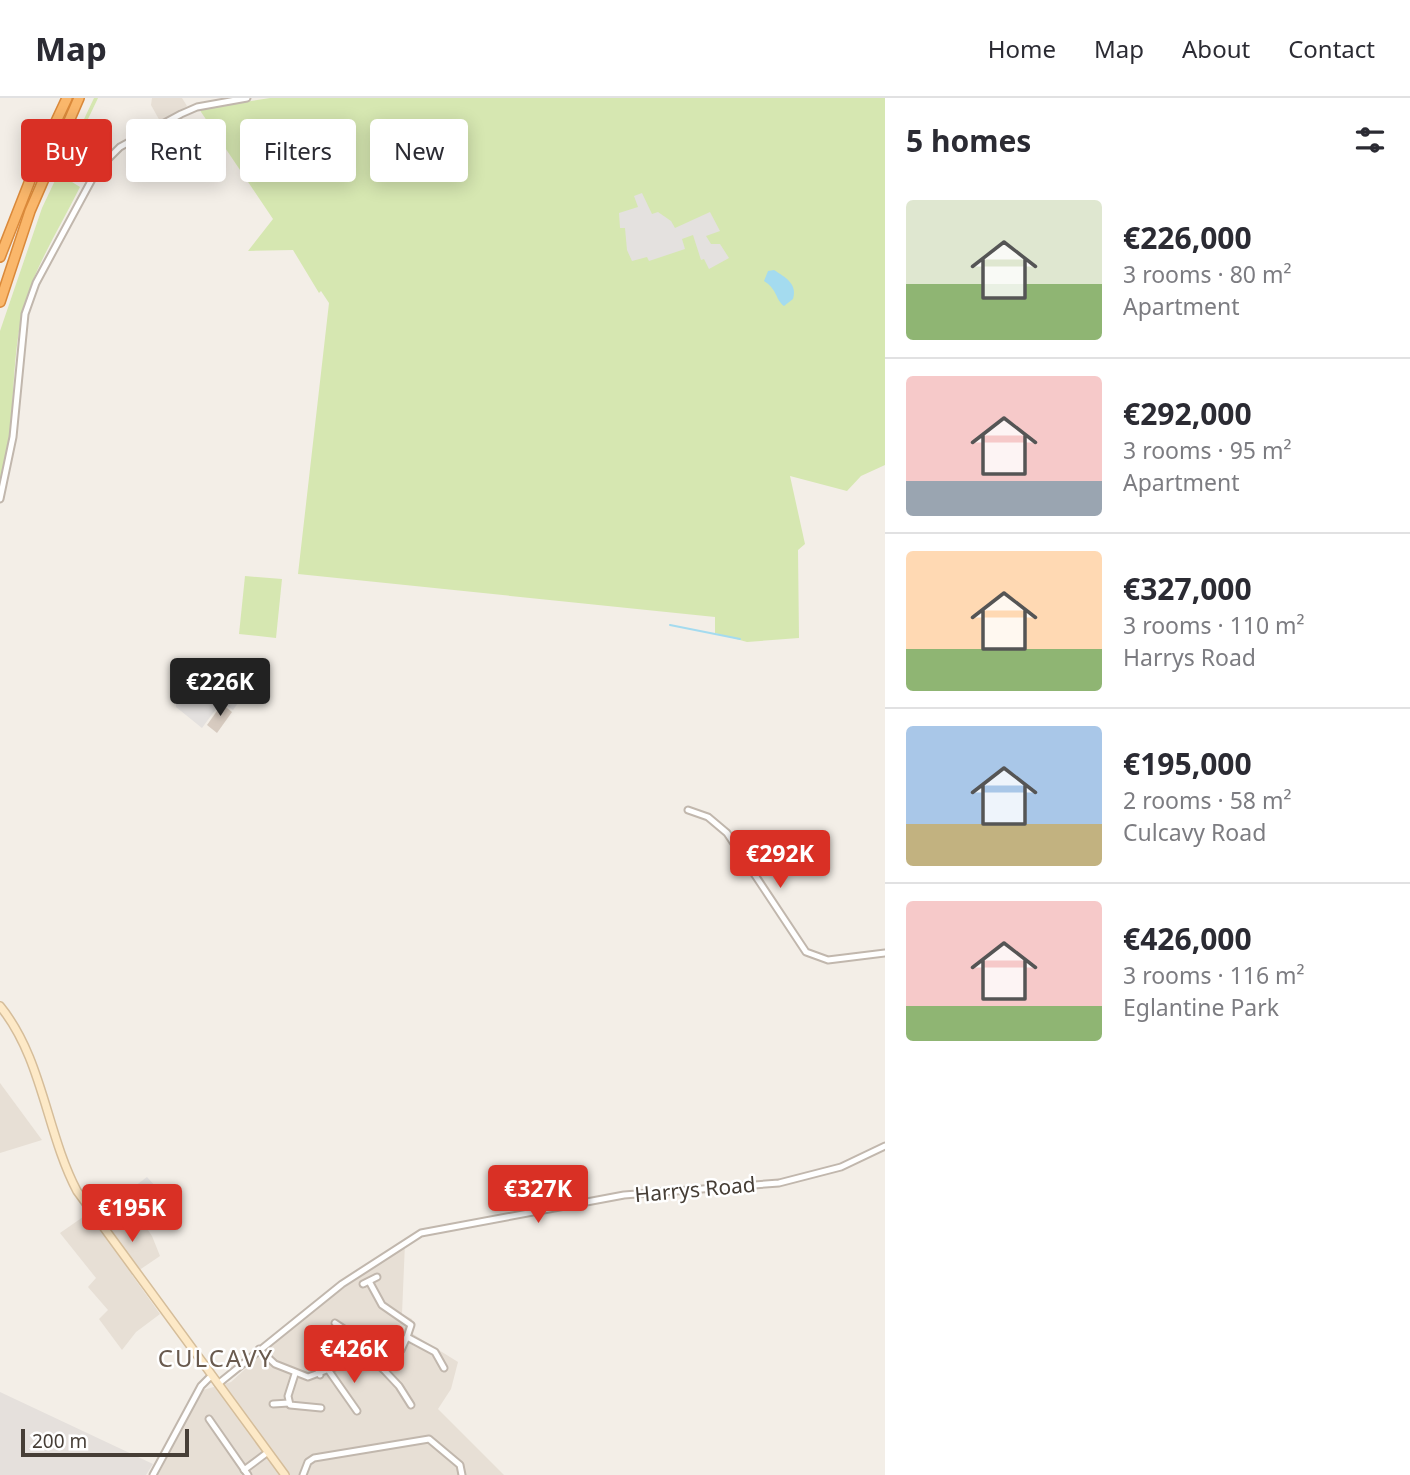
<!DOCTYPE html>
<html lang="en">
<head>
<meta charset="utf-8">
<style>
  :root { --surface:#fff; --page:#f2f2f3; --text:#2b2b33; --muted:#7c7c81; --line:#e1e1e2; --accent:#d93025 }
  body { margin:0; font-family:"Noto Sans",sans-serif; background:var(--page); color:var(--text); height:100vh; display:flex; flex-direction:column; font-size:26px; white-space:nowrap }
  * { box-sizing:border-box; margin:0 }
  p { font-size:23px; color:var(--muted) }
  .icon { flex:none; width:38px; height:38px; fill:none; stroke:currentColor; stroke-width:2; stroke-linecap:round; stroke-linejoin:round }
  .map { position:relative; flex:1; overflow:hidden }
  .sheet { display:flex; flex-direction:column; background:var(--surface); width:525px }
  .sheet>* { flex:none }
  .banner { position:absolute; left:21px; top:21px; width:665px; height:63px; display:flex; gap:14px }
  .scale { position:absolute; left:21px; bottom:18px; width:168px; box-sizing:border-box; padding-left:7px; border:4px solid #463e36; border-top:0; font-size:19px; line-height:24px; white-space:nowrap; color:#463e36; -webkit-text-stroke:5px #fff; paint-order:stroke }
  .price { position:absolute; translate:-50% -60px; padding:0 16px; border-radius:7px; background:var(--accent); color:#fff; font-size:23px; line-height:46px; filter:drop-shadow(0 2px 4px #0008) }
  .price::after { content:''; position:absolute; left:50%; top:42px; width:21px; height:16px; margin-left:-10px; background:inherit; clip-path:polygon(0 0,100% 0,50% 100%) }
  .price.on { background:#222; color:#fff }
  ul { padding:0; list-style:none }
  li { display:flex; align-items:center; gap:21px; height:175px; padding:0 21px }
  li+li { border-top:2px solid var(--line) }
  li span { display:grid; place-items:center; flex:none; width:196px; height:140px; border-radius:7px; color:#555 }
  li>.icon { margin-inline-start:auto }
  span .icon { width:84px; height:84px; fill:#fffc; stroke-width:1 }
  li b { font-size:30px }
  h2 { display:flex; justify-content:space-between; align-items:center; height:84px; padding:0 21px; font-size:30px }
  .chip { padding:0 24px; border-radius:7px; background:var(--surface); box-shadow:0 4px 18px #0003; font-size:24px; line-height:63px }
  .chip.on { background:var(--accent); color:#fff }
  header { display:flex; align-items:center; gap:42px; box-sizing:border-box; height:98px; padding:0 35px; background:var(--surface); border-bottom:2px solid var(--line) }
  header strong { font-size:33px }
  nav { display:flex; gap:38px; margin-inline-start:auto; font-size:24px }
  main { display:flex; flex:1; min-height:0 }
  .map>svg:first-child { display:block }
  .residential { fill:#e7dfd5 }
  .industrial { fill:#e5e0dc }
  .green { fill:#d6e7b1 }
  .parking { fill:#e4e1df }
  .water { fill:#a4dbef }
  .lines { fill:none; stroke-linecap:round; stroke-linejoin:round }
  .stream { stroke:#a4dbef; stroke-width:2 }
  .building { fill:#d7cbc0 }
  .street-casing { stroke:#c1b7ad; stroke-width:9 }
  .secondary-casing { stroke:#d5bd9a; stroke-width:10 }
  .highway-casing { stroke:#da893a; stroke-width:12 }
  .street { stroke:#fff; stroke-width:5 }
  .secondary { stroke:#fde9c7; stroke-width:7 }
  .highway { stroke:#fab76b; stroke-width:9 }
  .labels { text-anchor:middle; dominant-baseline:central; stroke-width:5; stroke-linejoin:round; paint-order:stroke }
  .street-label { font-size:21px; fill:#463e36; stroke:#fff }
  .quarter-label { font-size:24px; letter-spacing:2px; fill:#695a4e; stroke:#fff }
</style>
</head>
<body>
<header>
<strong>Map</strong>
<nav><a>Home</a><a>Map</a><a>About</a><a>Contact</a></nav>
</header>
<main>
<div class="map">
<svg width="885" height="1377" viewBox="0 0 885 1377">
  <rect width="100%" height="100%" fill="#f3eee7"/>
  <!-- residential -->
  <g class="residential">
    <polygon points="152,0 182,0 187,8 161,25 151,7"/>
    <polygon points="0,985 42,1042 0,1055"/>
    <polygon points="133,1110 152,1138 160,1158 132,1177 160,1216 136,1234 122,1252 99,1221 108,1212 88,1189 96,1180 60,1135 93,1112 108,1131"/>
    <polygon points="405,1145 402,1216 412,1221 413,1236 458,1264 451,1291 438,1311 504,1377 158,1377 203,1292 231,1284 290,1230"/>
  </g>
  <!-- industrial -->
  <polygon class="industrial" points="0,1294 153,1366 146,1377 0,1377"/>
  <!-- green -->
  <g class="green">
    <path d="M94,0H98L68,63L64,79L80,89C59,132 30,175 21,222C10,276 16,333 0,388V233L42,110Z"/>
    <polygon points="270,0 885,0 885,367 861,378 847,393 790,378 805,446 798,452 799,540 747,544 715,535 715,519 298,476 329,205 321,193 319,195 293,152 248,153 273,121 199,11"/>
    <polygon points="245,478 282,481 276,540 239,536"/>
  </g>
  <!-- parking -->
  <g class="parking">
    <polygon points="642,95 652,116 658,114 671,123 675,130 710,114 720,133 706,138 711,146 720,146 729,160 709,171 704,161 701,162 693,137 682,141 685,151 649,163 647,159 632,163 627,152 625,130 620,130 619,115 638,109 634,98"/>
    <polygon points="209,574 238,605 233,612 221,604 202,630 176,609 176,598"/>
    <polygon points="147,1079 156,1089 129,1112 121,1104 103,1118 96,1110 115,1095 123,1097"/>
  </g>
  <!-- water -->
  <path class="water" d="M774,172C785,179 798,186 793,201L784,208C775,201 778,192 764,183L768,173Z"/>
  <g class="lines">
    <!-- stream -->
    <polyline class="stream" points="670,527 740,541"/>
  </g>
  <!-- building -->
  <polygon class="building" points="222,606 232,614 217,635 207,627"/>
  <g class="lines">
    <!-- street casing -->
    <g class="street-casing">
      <g id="street">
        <polyline points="0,401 13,339 25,216 36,185 97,72 120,49 181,16 197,9 247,0"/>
        <polyline points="688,712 708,719 727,735 806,854 828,862 885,855"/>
        <polyline points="370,1185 382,1207 411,1227 407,1239"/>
        <polyline points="363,1186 377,1179"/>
        <polyline points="335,1225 347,1233 359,1250"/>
        <polyline points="259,1251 275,1266 308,1279 340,1267 359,1250 383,1271 401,1252 407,1239 435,1254 444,1270"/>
        <polyline points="310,1251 320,1277"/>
        <polyline points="383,1271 399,1288 411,1307"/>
        <polyline points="329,1273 357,1313"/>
        <polyline points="295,1276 288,1298 290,1307 321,1310"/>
        <polyline points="218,1286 342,1186 421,1135 624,1097 779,1085 841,1069 885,1048"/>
        <polyline points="273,1306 289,1305"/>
        <polyline points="209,1321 248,1377"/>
        <polyline points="244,1372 268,1354"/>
        <polyline points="153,1377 201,1288 211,1278"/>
        <polyline points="303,1377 308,1364 314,1360 429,1341 460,1367 462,1377"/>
      </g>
    </g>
    <!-- secondary casing -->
    <g class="secondary-casing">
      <path id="secondary" d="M0,908C43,961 46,1034 77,1093L285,1377"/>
    </g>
    <!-- highway casing -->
    <g class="highway-casing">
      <g id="highway">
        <polyline points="0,159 38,62 67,0"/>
        <polyline points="0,204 30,113 79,0"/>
      </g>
    </g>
    <!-- street -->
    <use href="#street" class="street"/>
    <!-- secondary -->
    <use href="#secondary" class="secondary"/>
    <!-- highway -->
    <use href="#highway" class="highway"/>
  </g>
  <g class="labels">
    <!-- street labels -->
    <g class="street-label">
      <text transform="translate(695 1091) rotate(-5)">Harrys Road</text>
    </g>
    <!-- quarter labels -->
    <g class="quarter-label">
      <text x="216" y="1259">CULCAVY</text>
    </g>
  </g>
</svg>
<div class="scale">200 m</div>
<b class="price on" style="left:220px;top:620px">€226K</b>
<b class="price" style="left:780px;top:792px">€292K</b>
<b class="price" style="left:538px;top:1127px">€327K</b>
<b class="price" style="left:132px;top:1146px">€195K</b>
<b class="price" style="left:354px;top:1287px">€426K</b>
<div class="banner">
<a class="chip on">Buy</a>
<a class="chip">Rent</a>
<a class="chip">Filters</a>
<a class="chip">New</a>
</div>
</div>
<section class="sheet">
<h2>5 homes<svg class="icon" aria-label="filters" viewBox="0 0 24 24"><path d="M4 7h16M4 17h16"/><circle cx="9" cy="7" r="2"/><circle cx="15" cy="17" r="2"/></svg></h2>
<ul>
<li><span style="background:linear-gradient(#dfe7d0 60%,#8fb573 0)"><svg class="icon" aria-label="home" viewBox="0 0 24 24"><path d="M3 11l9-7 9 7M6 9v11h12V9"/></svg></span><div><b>€226,000</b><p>3 rooms · 80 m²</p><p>Apartment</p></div></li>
<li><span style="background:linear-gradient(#f6c9c9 75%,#9aa5b1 0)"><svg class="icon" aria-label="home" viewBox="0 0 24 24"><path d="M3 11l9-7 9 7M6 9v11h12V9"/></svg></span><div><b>€292,000</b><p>3 rooms · 95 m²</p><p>Apartment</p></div></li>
<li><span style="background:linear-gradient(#ffd9b3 70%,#8fb573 0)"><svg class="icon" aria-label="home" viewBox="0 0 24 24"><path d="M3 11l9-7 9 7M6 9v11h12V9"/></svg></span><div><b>€327,000</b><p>3 rooms · 110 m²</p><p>Harrys Road</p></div></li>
<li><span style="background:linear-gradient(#a9c7e8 70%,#c2b280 0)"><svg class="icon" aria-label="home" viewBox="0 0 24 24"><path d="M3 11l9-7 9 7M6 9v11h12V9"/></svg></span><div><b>€195,000</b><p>2 rooms · 58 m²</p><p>Culcavy Road</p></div></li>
<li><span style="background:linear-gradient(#f6c9c9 75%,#8fb573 0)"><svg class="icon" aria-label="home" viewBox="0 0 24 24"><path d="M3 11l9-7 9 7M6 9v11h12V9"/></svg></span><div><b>€426,000</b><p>3 rooms · 116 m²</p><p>Eglantine Park</p></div></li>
</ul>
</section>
</main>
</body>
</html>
